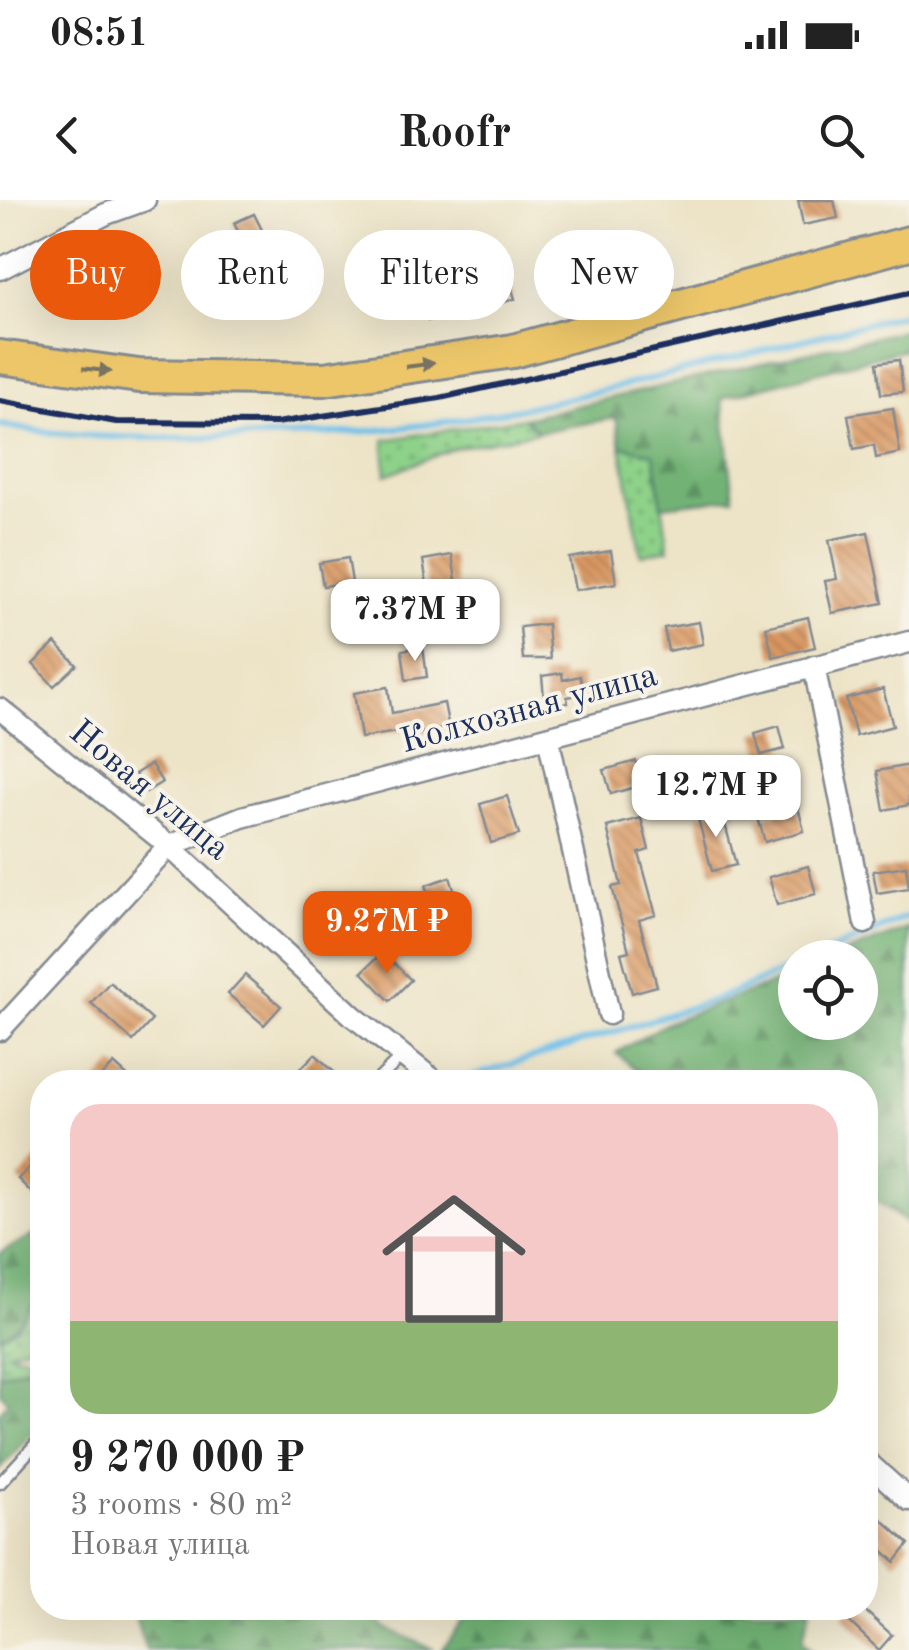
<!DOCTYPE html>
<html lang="en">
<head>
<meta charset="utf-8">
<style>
  :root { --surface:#fff; --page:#f2f2f2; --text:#222; --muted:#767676; --line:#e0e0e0; --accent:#ea580c }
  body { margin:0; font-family:"Old Standard TT",serif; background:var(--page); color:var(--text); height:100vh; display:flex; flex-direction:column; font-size:38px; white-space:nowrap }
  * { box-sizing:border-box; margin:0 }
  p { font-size:32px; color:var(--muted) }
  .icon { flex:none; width:55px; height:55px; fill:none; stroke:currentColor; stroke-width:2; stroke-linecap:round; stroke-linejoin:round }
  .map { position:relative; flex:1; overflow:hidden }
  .side { position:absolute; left:30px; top:870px; width:848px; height:550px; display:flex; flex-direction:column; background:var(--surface); border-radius:40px; box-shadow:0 10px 40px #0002 }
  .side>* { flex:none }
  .top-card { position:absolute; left:30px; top:30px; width:850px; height:90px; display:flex; gap:20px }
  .tools { position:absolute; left:778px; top:740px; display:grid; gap:20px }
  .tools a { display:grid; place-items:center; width:100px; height:100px; border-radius:50%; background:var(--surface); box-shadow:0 10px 40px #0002; font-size:50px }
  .price { position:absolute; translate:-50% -85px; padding:0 22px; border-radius:20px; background:#fff; color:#222; font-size:32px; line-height:65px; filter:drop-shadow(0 2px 5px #0008) }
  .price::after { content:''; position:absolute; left:50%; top:60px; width:30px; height:22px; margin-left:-15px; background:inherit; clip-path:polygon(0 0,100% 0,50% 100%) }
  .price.active { background:var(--accent); color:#fff }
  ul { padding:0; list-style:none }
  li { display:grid; align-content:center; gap:20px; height:530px; padding:0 40px }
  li+li { border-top:2px solid var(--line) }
  li span { display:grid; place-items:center; height:310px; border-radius:30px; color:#555 }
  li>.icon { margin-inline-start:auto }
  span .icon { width:180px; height:180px; fill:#fffc; stroke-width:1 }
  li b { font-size:42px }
  .pill { padding:0 35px; border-radius:45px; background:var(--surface); box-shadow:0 10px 40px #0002; font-size:35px; line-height:90px }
  .pill.active { background:var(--accent); color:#fff }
  .status { display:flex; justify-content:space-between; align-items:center; height:70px; padding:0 50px; background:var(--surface); direction:ltr }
  .status svg { height:28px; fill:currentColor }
  header { display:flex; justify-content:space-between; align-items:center; height:130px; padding:0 40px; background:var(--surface); font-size:45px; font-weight:700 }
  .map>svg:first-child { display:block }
  .grass { fill:url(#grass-dots); stroke:#548074; stroke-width:2.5 }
  .forest { fill:url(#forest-firs); stroke:#46716a; stroke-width:2.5 }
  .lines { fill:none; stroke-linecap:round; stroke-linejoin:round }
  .stream { stroke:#6dbfe9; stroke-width:6 }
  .building { fill:url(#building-back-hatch) }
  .service-casing { stroke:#848a92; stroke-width:15 }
  .minor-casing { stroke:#848a92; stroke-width:25 }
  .primary-casing { stroke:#848a92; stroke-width:38 }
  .service { stroke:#fff; stroke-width:10 }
  .minor { stroke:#fff; stroke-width:20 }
  .primary { stroke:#ecc669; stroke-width:32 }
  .rail { stroke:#1b2f5e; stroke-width:6 }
  .oneway { fill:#797363 }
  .labels { text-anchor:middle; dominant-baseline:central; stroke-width:8; stroke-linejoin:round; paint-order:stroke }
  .street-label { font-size:35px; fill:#1b2f5e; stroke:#f7f3e8 }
</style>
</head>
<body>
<div class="status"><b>08:51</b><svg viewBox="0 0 49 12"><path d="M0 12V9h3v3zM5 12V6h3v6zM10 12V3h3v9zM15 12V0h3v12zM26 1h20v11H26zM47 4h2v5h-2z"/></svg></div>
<header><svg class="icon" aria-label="back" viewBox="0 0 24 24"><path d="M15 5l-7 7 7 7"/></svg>Roofr<svg class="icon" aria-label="search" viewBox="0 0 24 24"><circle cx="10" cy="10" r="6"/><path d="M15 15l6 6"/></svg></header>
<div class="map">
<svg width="909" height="1450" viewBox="0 0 909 1450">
  <defs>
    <pattern id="grass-dots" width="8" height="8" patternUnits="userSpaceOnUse" patternTransform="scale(2.5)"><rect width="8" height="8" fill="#8ed189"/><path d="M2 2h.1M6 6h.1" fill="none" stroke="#73aa73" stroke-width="1.8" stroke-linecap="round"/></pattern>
    <pattern id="forest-firs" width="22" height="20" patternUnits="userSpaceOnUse" patternTransform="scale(2.5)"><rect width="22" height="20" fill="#72b375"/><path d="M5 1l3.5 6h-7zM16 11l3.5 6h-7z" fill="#5d9263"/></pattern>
    <pattern id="building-back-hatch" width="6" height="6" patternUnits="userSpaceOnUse" patternTransform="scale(2.5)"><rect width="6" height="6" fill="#d99760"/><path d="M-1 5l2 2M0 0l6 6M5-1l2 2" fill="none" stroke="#af7c52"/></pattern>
  </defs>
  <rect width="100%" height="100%" fill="#f7f3e8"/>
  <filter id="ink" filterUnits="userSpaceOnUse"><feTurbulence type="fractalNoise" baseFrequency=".01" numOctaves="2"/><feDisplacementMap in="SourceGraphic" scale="20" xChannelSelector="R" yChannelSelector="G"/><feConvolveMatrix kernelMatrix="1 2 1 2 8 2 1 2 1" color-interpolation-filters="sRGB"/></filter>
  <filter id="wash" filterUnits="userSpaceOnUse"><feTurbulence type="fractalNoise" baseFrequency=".0048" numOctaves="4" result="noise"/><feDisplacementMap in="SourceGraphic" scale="40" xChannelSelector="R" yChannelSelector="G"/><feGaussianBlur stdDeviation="2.25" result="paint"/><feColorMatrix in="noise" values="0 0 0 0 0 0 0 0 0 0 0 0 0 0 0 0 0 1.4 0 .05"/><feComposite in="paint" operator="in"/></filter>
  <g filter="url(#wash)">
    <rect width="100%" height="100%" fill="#ede4c7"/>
    <!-- grass -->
    <g class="grass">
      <polygon points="524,218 538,232 455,248 386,275 384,240"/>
      <polygon points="621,246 654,253 669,349 641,355"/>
      <polygon points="42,1086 42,1140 8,1152 42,1159 42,1162 0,1175 0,1137 17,1127"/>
    </g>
    <!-- forest -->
    <g class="forest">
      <polygon points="909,129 909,148 722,198 734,298 662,306 654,254 621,246 616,218 538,232 524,218"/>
      <polygon points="909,728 909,1025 880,1003 865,1000 865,882 651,882 616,853 669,822 795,775 795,822 860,822 860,758 835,757"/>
      <path d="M42,1031C43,1076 44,1112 0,1137V1053Z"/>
      <polygon points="42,1162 42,1223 0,1268 0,1212 8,1202 0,1191 0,1175"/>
      <polygon points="129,1408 376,1408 382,1426 434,1450 146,1450 134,1413"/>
      <polygon points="468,1408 811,1408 802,1441 811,1450 442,1450 469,1414"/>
    </g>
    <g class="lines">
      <!-- stream -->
      <g class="stream">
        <path d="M0,225C62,237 125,238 188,238C292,238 395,233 497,213C636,186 772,147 909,113"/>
        <polyline points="815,758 909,716"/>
        <polyline points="462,880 717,799 795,766"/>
      </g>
    </g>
    <g id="blocks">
      <!-- building -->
      <g class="building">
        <polygon points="798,0 834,0 838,18 803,25"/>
        <polygon points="254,14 270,46 249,56 234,23"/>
        <polygon points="508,76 515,99 484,108 482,102 428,121 421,101"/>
        <polygon points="899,160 903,192 881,194 877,163"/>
        <polygon points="893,208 900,253 876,258 874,245 854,249 848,215"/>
        <polygon points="868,332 883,403 832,413 825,381 837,379 829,340"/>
        <polygon points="611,351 616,383 575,390 569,358"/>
        <polygon points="452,355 457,386 428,391 423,360"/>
        <polygon points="348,358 352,382 323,386 319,363"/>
        <polygon points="808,417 815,447 773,457 766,427"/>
        <polygon points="699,422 703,444 668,451 664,428"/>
        <polygon points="547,424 550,459 523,459 520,427"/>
        <polygon points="55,443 77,465 54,486 33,464"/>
        <polygon points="423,447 427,477 406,480 402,450"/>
        <polygon points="562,473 563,480 580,476 584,494 567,497 568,503 545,508 542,476"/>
        <polygon points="388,487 392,513 444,503 449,528 415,534 414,529 361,538 354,493"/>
        <polygon points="883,489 893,526 856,536 846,499"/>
        <polygon points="779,526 785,549 761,555 755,533"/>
        <polygon points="636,561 643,585 611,594 604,570"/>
        <polygon points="151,564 162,582 146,592 135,574"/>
        <polygon points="909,565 909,605 884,610 877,571"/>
        <polygon points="507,596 519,635 491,643 480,604"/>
        <polygon points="798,607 804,631 765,642 758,618"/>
        <polygon points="721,609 736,665 712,671 697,615"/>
        <polygon points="641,618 649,650 639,653 656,715 639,720 657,786 632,793 621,753 629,751 612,687 621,685 607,627"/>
        <polygon points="808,666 816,694 777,705 769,677"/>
        <polygon points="906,666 909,688 877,693 873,671"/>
        <polygon points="450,677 461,712 437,719 426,685"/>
        <polygon points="383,752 411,780 390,801 362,772"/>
        <polygon points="245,775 281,806 264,825 228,794"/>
        <polygon points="110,782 152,820 133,841 91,803"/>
        <polygon points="315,854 334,872 323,882 287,882"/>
        <polygon points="114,864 134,882 96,882"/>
        <polygon points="42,954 42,1003 18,979"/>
        <polygon points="877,1315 909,1344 895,1362 865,1334 865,1328"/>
        <polygon points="850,1408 862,1408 892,1435 879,1450 843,1416"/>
      </g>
    </g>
  </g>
  <g filter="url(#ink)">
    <use href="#blocks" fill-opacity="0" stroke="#848a92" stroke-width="2.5"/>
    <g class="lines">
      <!-- service casing -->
      <g class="service-casing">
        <g id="service">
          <polyline points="376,882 402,856"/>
          <polyline points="0,1283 42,1237"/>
        </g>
      </g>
      <!-- minor casing -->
      <g class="minor-casing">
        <g id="minor">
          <polyline points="0,69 106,14 145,0"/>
          <polyline points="814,466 865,723"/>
          <polyline points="0,509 169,646 353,816 436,882"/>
          <polyline points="548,537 609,814"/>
          <polyline points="0,830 169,646 242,617 909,442"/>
          <polyline points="865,1260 909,1300"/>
        </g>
      </g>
      <!-- primary casing -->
      <g class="primary-casing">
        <polyline id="primary" points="0,157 139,176 324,179 513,151 909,43"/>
      </g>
      <!-- service -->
      <use href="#service" class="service"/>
      <!-- minor -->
      <use href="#minor" class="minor"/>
      <!-- primary -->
      <use href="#primary" class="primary"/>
      <!-- rail -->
      <polyline class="rail" points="0,201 116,222 276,223 440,198 909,93"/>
    </g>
    <!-- one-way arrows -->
    <defs><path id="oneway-solid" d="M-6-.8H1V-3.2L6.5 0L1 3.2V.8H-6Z" transform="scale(2.5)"/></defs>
    <g class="oneway">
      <use href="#oneway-solid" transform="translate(420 165) rotate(-8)"/>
      <use href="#oneway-solid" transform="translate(97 170) rotate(7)"/>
    </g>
  </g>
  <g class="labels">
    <!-- street labels -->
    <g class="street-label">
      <text transform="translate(529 509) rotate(-15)">Колхозная улица</text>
      <text transform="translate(149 591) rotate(40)">Новая улица</text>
    </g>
  </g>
</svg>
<div class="tools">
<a><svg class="icon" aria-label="locate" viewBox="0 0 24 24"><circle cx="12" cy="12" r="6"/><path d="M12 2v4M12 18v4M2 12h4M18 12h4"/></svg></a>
</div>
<b class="price" style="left:415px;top:464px">7.37M ₽</b>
<b class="price" style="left:716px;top:640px">12.7M ₽</b>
<b class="price active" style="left:387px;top:776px">9.27M ₽</b>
<div class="top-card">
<a class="pill active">Buy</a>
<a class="pill">Rent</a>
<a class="pill">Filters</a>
<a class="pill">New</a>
</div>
<section class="side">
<ul>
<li><span style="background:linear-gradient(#f6c9c9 70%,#8fb573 0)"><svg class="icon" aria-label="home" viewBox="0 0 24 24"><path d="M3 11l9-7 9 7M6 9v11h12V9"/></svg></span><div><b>9 270 000 ₽</b><p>3 rooms · 80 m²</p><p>Новая улица</p></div></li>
</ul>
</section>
</div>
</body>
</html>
